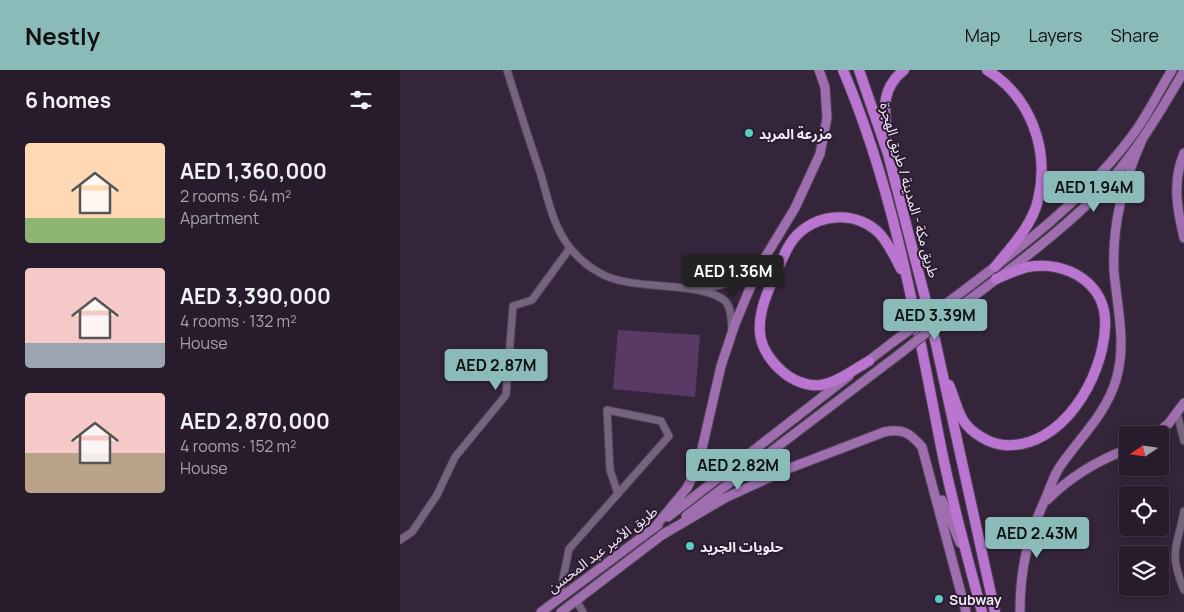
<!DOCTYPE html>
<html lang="en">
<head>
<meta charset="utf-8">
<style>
  :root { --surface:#281c2c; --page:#302534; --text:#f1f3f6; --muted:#a5a1a9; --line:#443a48; --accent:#8bbbb9 }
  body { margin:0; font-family:Manrope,"Noto Sans Arabic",sans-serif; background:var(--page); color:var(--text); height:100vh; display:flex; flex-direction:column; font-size:19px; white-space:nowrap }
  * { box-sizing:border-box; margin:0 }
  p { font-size:16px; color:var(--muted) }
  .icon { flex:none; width:28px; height:28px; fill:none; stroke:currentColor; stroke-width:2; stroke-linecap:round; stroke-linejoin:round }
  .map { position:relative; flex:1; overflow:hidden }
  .panel { display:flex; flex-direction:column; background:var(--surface); width:400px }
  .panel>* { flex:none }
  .needle { width:32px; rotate:257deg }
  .controls { position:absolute; left:719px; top:356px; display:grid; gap:10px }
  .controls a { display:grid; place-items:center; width:50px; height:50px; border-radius:5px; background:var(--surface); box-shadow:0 2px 12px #0003,0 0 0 1px var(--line); font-size:25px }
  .price { position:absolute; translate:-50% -42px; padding:0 11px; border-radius:5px; background:var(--accent); color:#111; font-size:16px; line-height:32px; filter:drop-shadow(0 1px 2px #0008) }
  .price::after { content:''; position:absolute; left:50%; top:30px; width:15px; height:11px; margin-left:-8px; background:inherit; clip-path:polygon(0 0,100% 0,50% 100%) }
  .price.on { background:#222; color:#fff }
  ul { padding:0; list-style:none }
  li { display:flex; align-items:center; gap:15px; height:125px; padding:0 25px }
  li span { display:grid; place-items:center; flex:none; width:140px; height:100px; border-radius:5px; color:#555 }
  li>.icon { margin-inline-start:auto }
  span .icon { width:60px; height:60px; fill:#fffc; stroke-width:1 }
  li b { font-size:21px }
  h2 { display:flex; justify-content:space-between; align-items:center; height:60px; padding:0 25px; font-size:21px }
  header { display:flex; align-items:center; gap:30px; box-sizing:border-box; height:70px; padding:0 25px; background:var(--accent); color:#111 }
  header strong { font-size:24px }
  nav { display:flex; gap:28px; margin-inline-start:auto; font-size:18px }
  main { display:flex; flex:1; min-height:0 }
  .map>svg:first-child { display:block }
  .green { fill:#593a64 }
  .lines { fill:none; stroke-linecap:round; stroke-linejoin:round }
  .minor-casing { stroke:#504255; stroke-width:9 }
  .major-casing { stroke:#504255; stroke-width:11 }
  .highway-casing { stroke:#504255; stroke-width:12 }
  .minor { stroke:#76637d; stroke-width:7 }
  .major { stroke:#9e6eaf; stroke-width:9 }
  .highway { stroke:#b975d0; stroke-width:10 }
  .major-bridge-casing { stroke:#504255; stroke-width:11; stroke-linecap:butt }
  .major-bridge { stroke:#9e6eaf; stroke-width:9 }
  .poi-dot { fill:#59cebe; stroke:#2b1b31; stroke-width:2 }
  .labels { text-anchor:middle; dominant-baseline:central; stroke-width:4; stroke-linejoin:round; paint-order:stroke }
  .poi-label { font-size:14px; font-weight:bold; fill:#f2e8f6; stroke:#2b1b31; text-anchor:start }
  .street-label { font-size:14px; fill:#f2e8f6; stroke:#2b1b31 }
</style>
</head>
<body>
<header>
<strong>Nestly</strong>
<nav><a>Map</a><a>Layers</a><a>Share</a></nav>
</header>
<main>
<section class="panel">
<h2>6 homes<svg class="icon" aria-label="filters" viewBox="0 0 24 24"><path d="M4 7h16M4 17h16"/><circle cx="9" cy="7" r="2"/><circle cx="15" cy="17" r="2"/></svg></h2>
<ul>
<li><span style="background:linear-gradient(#ffd9b3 75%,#8fb573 0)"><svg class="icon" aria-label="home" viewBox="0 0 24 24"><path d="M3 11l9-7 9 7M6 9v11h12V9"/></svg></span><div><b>AED 1,360,000</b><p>2 rooms · 64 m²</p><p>Apartment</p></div></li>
<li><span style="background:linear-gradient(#f6c9c9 75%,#9aa5b1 0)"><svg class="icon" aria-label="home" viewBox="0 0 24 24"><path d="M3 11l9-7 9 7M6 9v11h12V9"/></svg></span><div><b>AED 3,390,000</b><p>4 rooms · 132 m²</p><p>House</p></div></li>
<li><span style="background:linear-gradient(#f6c9c9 60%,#b9a48a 0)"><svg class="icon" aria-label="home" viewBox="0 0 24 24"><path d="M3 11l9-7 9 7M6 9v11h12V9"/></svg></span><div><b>AED 2,870,000</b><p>4 rooms · 152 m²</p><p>House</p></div></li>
</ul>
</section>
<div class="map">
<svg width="784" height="542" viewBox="0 0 784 542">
  <rect width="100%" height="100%" fill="#35253b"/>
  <!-- green -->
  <polygon class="green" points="218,260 300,265 295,327 213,319"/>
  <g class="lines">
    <!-- minor casing -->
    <g class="minor-casing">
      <g id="minor">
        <path d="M107,0C118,35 129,70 141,105C148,130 154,159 171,179C179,189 189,197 200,203C231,222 305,210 326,232C332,239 331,253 332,261"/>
        <polyline points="300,220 333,212 358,199"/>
        <polyline points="777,343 784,371"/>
        <path d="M784,441C777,479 768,481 784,520"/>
        <polyline points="0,470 12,462 37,425 55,387 106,325 113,236 132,230 170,178"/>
        <polyline points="159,528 169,479 269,366 261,351 207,340 210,400 218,424"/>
        <polyline points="176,530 183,542"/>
      </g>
    </g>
    <!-- major casing -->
    <g class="major-casing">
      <g id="major">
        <path d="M784,83C772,112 777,139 784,168"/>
        <path d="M547,233C615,182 687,129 737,59C750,40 760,19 772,0"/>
        <path d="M554,241C602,205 651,170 694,128C731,91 758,46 784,1"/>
        <polyline points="463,295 493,272"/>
        <polyline points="755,365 769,353 784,333"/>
        <polyline points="542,430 560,473"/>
        <path d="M647,430C671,406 696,391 728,379"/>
        <polyline points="286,446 502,282"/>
        <polyline points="268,447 449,306"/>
        <polyline points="254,458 287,418 298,396 321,296 335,254 358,199 395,138 420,84 427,48 425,17 419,0"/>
        <path d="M262,465L325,428L390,398L484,362C503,358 510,363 522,377L566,542"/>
        <polyline points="141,542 258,455"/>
        <polyline points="161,542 266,462"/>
        <path d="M620,542C620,496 628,467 647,425C650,417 654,406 659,398C679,368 705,346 716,310C727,273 717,238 714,201C712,154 723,113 742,70"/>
      </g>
    </g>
    <!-- highway casing -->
    <g class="highway-casing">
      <g id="highway">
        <path d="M443,0C494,120 516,249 541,377C552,432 567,487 582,542"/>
        <polyline points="459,0 488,84 530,247 595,542"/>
        <path d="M587,0C631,27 650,80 638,130C632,156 611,177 595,197"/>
        <path d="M487,65C484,39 481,18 504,0"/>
        <path d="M469,291C455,299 438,312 421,315C408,317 392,310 383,302C372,293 361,278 360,263C358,242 368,220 377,201C381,192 385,182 390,174C408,145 451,138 477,161C487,170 495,187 501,199"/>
        <path d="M549,315C554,326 557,340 563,350C571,363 590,374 604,375C662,379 703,308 705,257C708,214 667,190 628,197C618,199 606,205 596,209"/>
      </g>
    </g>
    <!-- minor -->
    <use href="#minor" class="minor"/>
    <!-- major -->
    <use href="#major" class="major"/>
    <!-- highway -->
    <use href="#highway" class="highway"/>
    <!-- major-bridge casing -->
    <g class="major-bridge-casing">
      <g id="major-bridge">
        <polyline points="493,272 547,233"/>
        <polyline points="502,282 554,241"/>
      </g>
    </g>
    <!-- major-bridge -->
    <use href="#major-bridge" class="major-bridge"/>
  </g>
  <!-- markers -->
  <g class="poi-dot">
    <circle cx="349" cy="63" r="5"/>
    <circle cx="290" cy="476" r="5"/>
    <circle cx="539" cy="529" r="5"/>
  </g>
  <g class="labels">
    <!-- poi labels -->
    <g class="poi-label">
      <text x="359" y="63">مزرعة المربد</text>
      <text x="300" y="476">حلويات الجريد</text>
      <text x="549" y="529">Subway</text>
    </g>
    <!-- street labels -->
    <g class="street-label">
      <text transform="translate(510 120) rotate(74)">طريق مكة - المدينة / طريق الهجرة</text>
      <text transform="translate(202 479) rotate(-37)">طريق الأمير عبد المحسن</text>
    </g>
  </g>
</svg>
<div class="controls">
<a><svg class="needle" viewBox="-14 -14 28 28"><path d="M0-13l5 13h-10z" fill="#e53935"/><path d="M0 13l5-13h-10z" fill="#a5a1a9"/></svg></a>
<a><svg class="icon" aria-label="locate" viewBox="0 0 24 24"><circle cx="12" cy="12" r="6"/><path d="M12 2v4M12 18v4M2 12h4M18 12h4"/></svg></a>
<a><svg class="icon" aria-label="layers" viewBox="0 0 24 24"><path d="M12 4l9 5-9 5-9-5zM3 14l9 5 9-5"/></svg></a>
</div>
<b class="price" style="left:694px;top:143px">AED 1.94M</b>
<b class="price on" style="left:333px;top:227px">AED 1.36M</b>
<b class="price" style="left:535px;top:271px">AED 3.39M</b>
<b class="price" style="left:96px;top:321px">AED 2.87M</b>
<b class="price" style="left:338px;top:421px">AED 2.82M</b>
<b class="price" style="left:637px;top:489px">AED 2.43M</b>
</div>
</main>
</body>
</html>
